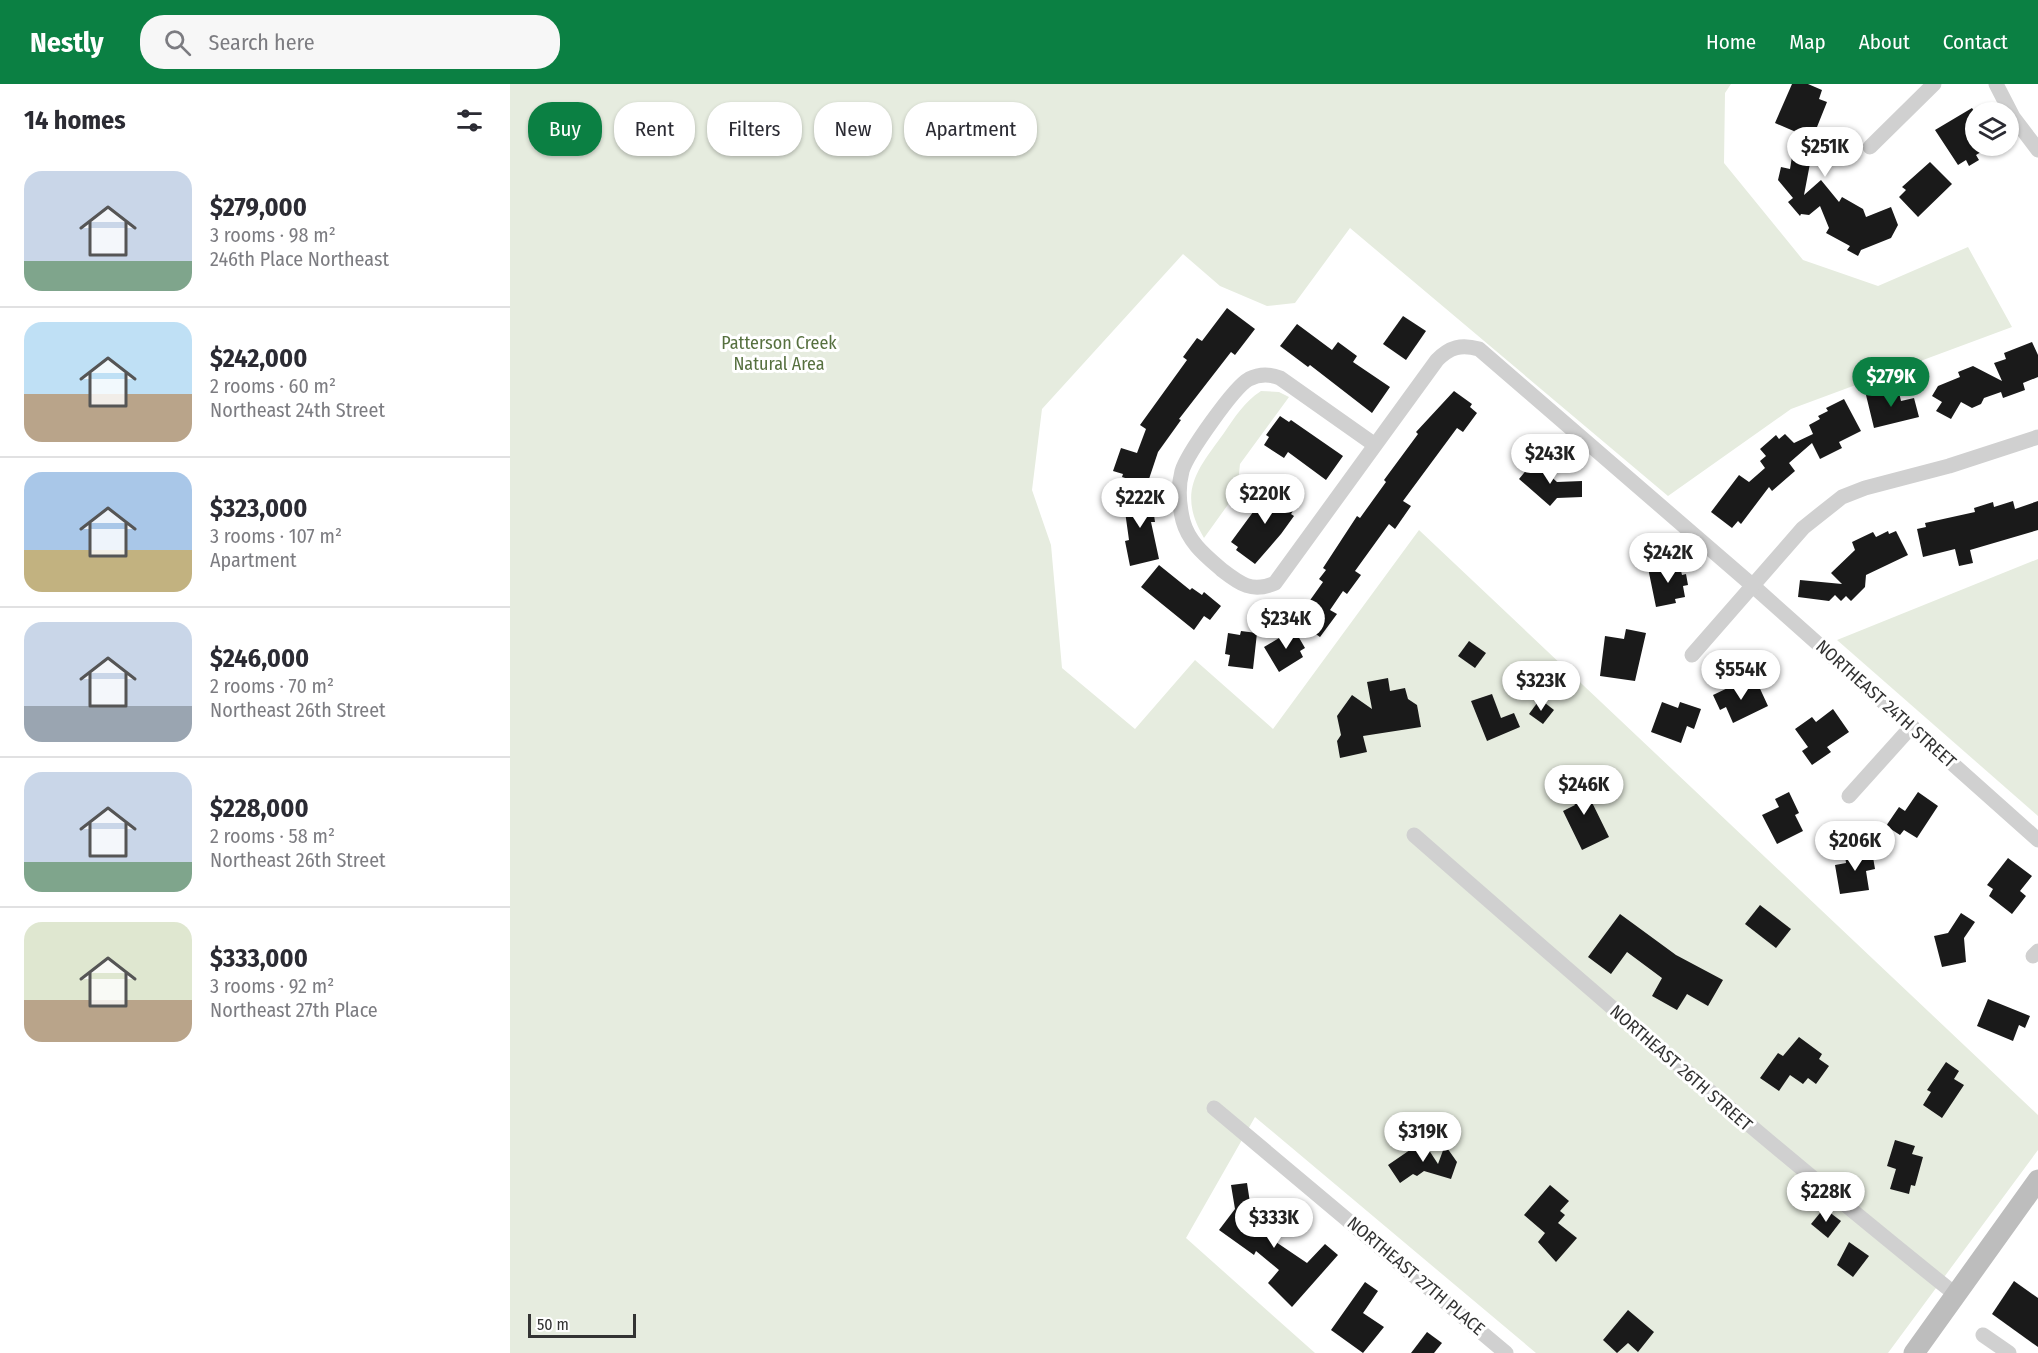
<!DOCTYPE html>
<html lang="en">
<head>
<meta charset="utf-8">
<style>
  :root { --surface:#fff; --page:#f7f7f7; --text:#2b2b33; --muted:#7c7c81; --line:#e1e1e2; --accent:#0b8043 }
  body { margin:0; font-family:"Fira Sans Condensed",sans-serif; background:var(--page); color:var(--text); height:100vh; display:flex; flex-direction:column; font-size:22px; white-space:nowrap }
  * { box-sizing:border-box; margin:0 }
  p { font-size:20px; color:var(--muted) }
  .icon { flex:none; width:33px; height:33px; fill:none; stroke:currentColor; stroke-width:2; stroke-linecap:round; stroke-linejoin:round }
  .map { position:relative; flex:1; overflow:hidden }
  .side { display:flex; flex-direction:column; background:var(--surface); width:510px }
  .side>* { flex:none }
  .guide { position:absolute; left:18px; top:18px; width:570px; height:54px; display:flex; gap:12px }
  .tools { position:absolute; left:1455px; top:18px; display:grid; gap:12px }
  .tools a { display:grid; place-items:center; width:54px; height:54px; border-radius:50%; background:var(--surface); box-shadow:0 2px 4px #0004; font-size:30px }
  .scale { position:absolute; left:18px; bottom:15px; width:108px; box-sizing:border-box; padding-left:6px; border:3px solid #333; border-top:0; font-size:16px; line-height:21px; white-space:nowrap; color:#333; -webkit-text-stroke:4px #fff; paint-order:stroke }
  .price { position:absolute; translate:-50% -51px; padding:0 14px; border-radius:21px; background:#fff; color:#222; font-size:20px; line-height:39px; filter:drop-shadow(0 2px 3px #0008) }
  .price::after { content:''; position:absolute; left:50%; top:36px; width:18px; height:14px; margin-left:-9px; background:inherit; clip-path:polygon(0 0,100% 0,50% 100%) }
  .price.active { background:var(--accent); color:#fff }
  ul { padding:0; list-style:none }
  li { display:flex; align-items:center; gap:18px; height:150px; padding:0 24px }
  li+li { border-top:2px solid var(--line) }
  li span { display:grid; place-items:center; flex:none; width:168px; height:120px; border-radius:18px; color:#555 }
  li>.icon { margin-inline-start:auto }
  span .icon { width:72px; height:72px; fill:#fffc; stroke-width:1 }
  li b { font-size:26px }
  h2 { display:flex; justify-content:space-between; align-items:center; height:72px; padding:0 24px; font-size:26px }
  .chip { padding:0 21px; border-radius:24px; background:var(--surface); box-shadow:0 2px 4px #0004; font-size:21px; line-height:54px }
  .chip.active { background:var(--accent); color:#fff }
  header { display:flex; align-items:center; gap:36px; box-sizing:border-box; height:84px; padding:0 30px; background:var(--accent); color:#fff }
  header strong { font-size:28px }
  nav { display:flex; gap:33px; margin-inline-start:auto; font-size:21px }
  .search { width:420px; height:54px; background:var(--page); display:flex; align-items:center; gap:15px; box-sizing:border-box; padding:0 21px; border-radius:24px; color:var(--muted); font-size:22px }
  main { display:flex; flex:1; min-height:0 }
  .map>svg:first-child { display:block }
  .green { fill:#e6ecdf }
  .building { fill:#1a1a1a }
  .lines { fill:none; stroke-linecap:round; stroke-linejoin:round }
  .street { stroke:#d0d0d0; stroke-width:15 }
  .secondary { stroke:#bdbdbd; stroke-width:21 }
  .labels { text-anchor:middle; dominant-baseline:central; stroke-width:6; stroke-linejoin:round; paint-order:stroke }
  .park-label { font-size:18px; fill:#56703f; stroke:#fff }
  .street-label { font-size:18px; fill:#333; stroke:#fff }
</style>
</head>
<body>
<header>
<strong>Nestly</strong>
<div class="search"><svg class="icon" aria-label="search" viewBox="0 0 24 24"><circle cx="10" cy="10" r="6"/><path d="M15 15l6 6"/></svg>Search here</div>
<nav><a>Home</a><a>Map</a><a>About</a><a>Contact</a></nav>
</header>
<main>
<section class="side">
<h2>14 homes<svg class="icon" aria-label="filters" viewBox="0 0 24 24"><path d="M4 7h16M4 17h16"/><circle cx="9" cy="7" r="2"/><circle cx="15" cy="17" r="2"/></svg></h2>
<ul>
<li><span style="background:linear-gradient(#c9d6e8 75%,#7fa58c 0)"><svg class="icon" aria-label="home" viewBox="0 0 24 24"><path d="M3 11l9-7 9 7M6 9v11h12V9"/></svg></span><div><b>$279,000</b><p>3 rooms · 98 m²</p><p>246th Place Northeast</p></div></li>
<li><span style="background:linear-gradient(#bfe0f5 60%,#b9a48a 0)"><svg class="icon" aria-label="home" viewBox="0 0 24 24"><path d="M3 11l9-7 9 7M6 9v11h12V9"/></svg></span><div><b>$242,000</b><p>2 rooms · 60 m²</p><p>Northeast 24th Street</p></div></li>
<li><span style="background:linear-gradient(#a9c7e8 65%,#c2b280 0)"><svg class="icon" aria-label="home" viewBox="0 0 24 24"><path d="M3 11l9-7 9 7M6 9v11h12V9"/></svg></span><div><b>$323,000</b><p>3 rooms · 107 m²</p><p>Apartment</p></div></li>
<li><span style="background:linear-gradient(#c9d6e8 70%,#9aa5b1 0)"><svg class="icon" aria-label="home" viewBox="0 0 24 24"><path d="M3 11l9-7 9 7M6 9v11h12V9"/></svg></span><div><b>$246,000</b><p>2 rooms · 70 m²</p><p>Northeast 26th Street</p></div></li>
<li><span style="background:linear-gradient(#c9d6e8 75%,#7fa58c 0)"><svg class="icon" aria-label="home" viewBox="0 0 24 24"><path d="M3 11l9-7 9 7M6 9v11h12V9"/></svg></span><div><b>$228,000</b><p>2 rooms · 58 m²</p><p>Northeast 26th Street</p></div></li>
<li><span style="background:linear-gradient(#dfe7d0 65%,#b9a48a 0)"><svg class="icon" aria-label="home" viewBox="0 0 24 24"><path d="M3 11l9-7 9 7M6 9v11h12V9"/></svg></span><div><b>$333,000</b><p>3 rooms · 92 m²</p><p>Northeast 27th Place</p></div></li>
</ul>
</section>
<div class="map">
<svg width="1528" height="1269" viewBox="0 0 1528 1269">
  <rect width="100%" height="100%" fill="#fff"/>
  <!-- green -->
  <g class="green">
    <polygon points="0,0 1221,0 1215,9 1214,79 1293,176 1368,202 1458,163 1502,243 1281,325 1158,412 840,144 785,219 757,222 710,202 673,170 532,325 522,406 541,461 552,584 625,645 685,576 763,645 909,446 1528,1031 1528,1066 1378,1269 1026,1269 745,1033 676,1154 805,1269 0,1269"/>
    <path d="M751,307L769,308L779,313L730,380L727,408L694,454C667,408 687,386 714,349C725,333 734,318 751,307Z"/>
    <polygon points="1528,475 1528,732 1327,556"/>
  </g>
  <!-- building -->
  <g class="building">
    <polygon points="1282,0 1298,0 1312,6 1309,15 1317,18 1297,68 1302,69 1294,111 1311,96 1329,118 1332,113 1353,125 1356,133 1381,123 1388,141 1381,154 1351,166 1348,172 1337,166 1340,162 1316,149 1319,144 1310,122 1299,131 1291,130 1290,132 1278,118 1283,114 1268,96 1271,83 1280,85 1286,48 1265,39"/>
    <polygon points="1462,24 1466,30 1466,62 1481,62 1466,71 1469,76 1459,82 1456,76 1448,81 1425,46"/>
    <polygon points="1420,78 1442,100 1408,133 1389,113 1396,106 1392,103"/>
    <polygon points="717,224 745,245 725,271 721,268 669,335 671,336 648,368 637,401 612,393 613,390 603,387 611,364 627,369 636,345 630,341 677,276 673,273 687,254 692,257"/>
    <polygon points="893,232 916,247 896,276 873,260"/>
    <polygon points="787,240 822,266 828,258 847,272 843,278 880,303 862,329 800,281 798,283 770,262"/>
    <polygon points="1522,258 1528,271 1528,293 1513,299 1515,306 1493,314 1491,308 1474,314 1471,320 1462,324 1451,318 1441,335 1426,327 1432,318 1422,312 1428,302 1450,293 1448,288 1463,282 1492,297 1484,279 1496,275 1494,269"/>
    <polygon points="1388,304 1391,317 1404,314 1409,333 1364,344 1356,311"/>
    <polygon points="944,307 962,320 960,323 967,329 953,348 947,344 893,417 901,422 885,445 879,440 845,487 851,491 837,510 833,507 820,526 827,530 810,553 786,536 813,498 809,495 816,486 813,484 847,432 850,434 876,398 874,396 908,350 906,348"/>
    <polygon points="1334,315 1351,347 1329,358 1332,364 1310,375 1302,359 1279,379 1285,387 1262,407 1259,403 1231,440 1228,437 1222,444 1201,428 1229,391 1239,398 1255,384 1250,377 1256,372 1250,365 1266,351 1269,355 1275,350 1284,359 1303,350 1299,341 1310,335 1308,332 1318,327 1316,324"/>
    <polygon points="770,332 779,338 781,336 833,372 816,396 778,368 774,374 754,361 759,353 756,351"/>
    <polygon points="1024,377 1047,398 1072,397 1072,413 1047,414 1040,422 1009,395"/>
    <polygon points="760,405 767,410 769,406 788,420 781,430 784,432 771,450 745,480 726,466 728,463 721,458"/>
    <polygon points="641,409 645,438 641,438 649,475 620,482 615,457 619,456 613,413"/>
    <polygon points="1503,417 1505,425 1528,417 1528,446 1460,466 1463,479 1449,482 1445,465 1413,473 1407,445 1416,443 1415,439 1465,428 1464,424 1483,418 1484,423"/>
    <polygon points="1378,447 1379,450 1386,447 1398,471 1356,491 1355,503 1341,517 1336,512 1331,517 1325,511 1319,517 1288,513 1290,496 1332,500 1321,489 1345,466 1342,458 1363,448 1366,453"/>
    <polygon points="1169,478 1172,491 1176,490 1178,501 1173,502 1175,513 1165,515 1166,519 1146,523 1138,484"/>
    <polygon points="649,481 680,506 682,504 692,511 694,508 711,522 700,536 694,532 684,546 631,503"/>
    <polygon points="784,545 795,564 790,567 793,573 769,588 754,563"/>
    <polygon points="1116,545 1136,549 1125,597 1090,592 1095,552 1114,555"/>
    <polygon points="731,547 747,549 743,585 718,582 720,571 715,570 718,549 730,551"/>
    <polygon points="959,557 976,569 965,584 948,572"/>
    <polygon points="878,594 880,607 895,604 898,615 907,621 911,643 853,652 857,668 830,674 827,657 831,651 827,632 842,611 862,625 857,598"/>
    <polygon points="1246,596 1258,622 1223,639 1216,623 1210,626 1203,611 1224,601 1226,605"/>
    <polygon points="982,610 991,634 1004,629 1010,643 977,657 961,617"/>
    <polygon points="1030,615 1044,626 1033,640 1019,630"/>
    <polygon points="1152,618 1168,624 1170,618 1191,625 1184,645 1177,642 1171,659 1141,648"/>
    <polygon points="1323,625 1339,648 1317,663 1321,668 1302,681 1292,667 1298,663 1285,645 1302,633 1306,638"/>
    <polygon points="1069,692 1099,753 1072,766 1053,727 1065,721 1054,700"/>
    <polygon points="1279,708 1289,729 1285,731 1293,747 1267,760 1252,731 1269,723 1265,715"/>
    <polygon points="1408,708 1428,722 1407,754 1394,746 1390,751 1376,742 1389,723 1395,727"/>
    <polygon points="1362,767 1365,785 1356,787 1359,806 1330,810 1325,781 1336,779 1335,771"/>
    <polygon points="1498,774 1522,792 1510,807 1516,812 1502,830 1479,812 1483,805 1477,801"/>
    <polygon points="1250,821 1281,845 1266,864 1235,840"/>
    <polygon points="1451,829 1465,838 1454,854 1456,878 1432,883 1424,852 1438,849"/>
    <polygon points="1110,830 1166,871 1213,896 1198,922 1177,910 1167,926 1142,912 1152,894 1117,868 1101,890 1078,873"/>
    <polygon points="1478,915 1520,932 1515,944 1509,941 1503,957 1467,942"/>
    <polygon points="1289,953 1312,970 1309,975 1319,982 1306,1000 1298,994 1293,1000 1280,991 1269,1007 1250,994 1268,969 1273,972"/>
    <polygon points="1436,978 1449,987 1444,995 1454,1001 1432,1034 1413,1021 1421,1008 1417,1006"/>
    <polygon points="1385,1056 1405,1062 1402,1070 1413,1073 1405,1102 1401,1101 1399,1110 1380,1105 1386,1085 1377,1082"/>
    <polygon points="913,1057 928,1080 935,1061 947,1078 941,1095 914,1087 907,1092 903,1090 890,1099 878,1081"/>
    <polygon points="737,1099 741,1125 762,1145 757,1152 797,1179 815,1160 828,1171 782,1223 758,1199 769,1186 746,1167 744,1171 709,1146 725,1125 721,1101"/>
    <polygon points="1040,1101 1059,1117 1050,1127 1055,1131 1048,1139 1067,1154 1046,1178 1028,1158 1035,1149 1014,1131"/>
    <polygon points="1314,1124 1331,1137 1318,1154 1301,1140"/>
    <polygon points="1339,1158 1359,1172 1343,1193 1327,1181"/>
    <polygon points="1504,1197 1528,1214 1528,1263 1482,1230"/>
    <polygon points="855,1198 868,1207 853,1229 874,1243 853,1269 821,1246"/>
    <polygon points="1118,1226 1144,1248 1128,1268 1118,1259 1107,1269 1093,1256"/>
    <polygon points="917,1248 932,1259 924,1269 901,1269"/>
  </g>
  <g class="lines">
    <!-- street -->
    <g class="street">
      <polyline points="1486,0 1503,33 1528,66"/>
      <polyline points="1360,63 1424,0"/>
      <path d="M865,361L770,294C760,290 749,290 739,295C724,303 677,370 672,387C668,402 669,421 673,437C679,459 696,472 712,486C730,500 742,509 765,499L927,276C940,263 951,260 969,265L1242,501L1528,756"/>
      <polyline points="1182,571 1293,444 1332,413 1355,404 1439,382 1528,353"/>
      <polyline points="1339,712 1402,642"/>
      <path d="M904,751C1082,907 1260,1062 1445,1210"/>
      <polyline points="1523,872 1528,867"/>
      <polyline points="704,1024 996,1269"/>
      <polyline points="1473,1251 1499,1269"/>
    </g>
    <!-- secondary -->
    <polyline class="secondary" points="1404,1269 1528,1096"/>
  </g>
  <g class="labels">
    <!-- park labels -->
    <g class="park-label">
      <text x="269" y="259">Patterson Creek<tspan x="269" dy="21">Natural Area</tspan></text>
    </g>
    <!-- street labels -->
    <g class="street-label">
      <text transform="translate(1376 620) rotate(42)">NORTHEAST 24TH STREET</text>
      <text transform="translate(1171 984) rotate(41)">NORTHEAST 26TH STREET</text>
      <text transform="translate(906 1192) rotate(40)">NORTHEAST 27TH PLACE</text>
    </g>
  </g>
</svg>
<div class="tools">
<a><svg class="icon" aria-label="layers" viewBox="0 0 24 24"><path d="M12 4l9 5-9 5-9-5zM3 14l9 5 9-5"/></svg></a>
</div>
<div class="scale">50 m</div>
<b class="price" style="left:1315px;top:94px">$251K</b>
<b class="price active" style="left:1381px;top:324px">$279K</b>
<b class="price" style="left:1040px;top:401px">$243K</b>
<b class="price" style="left:755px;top:441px">$220K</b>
<b class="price" style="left:630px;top:445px">$222K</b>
<b class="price" style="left:1158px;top:500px">$242K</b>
<b class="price" style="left:776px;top:566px">$234K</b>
<b class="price" style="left:1231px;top:617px">$554K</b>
<b class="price" style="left:1031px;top:628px">$323K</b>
<b class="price" style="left:1074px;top:732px">$246K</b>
<b class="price" style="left:1345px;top:788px">$206K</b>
<b class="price" style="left:913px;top:1079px">$319K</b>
<b class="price" style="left:1316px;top:1139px">$228K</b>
<b class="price" style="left:764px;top:1165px">$333K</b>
<div class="guide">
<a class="chip active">Buy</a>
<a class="chip">Rent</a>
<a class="chip">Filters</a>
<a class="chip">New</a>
<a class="chip">Apartment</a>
</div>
</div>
</main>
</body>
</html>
